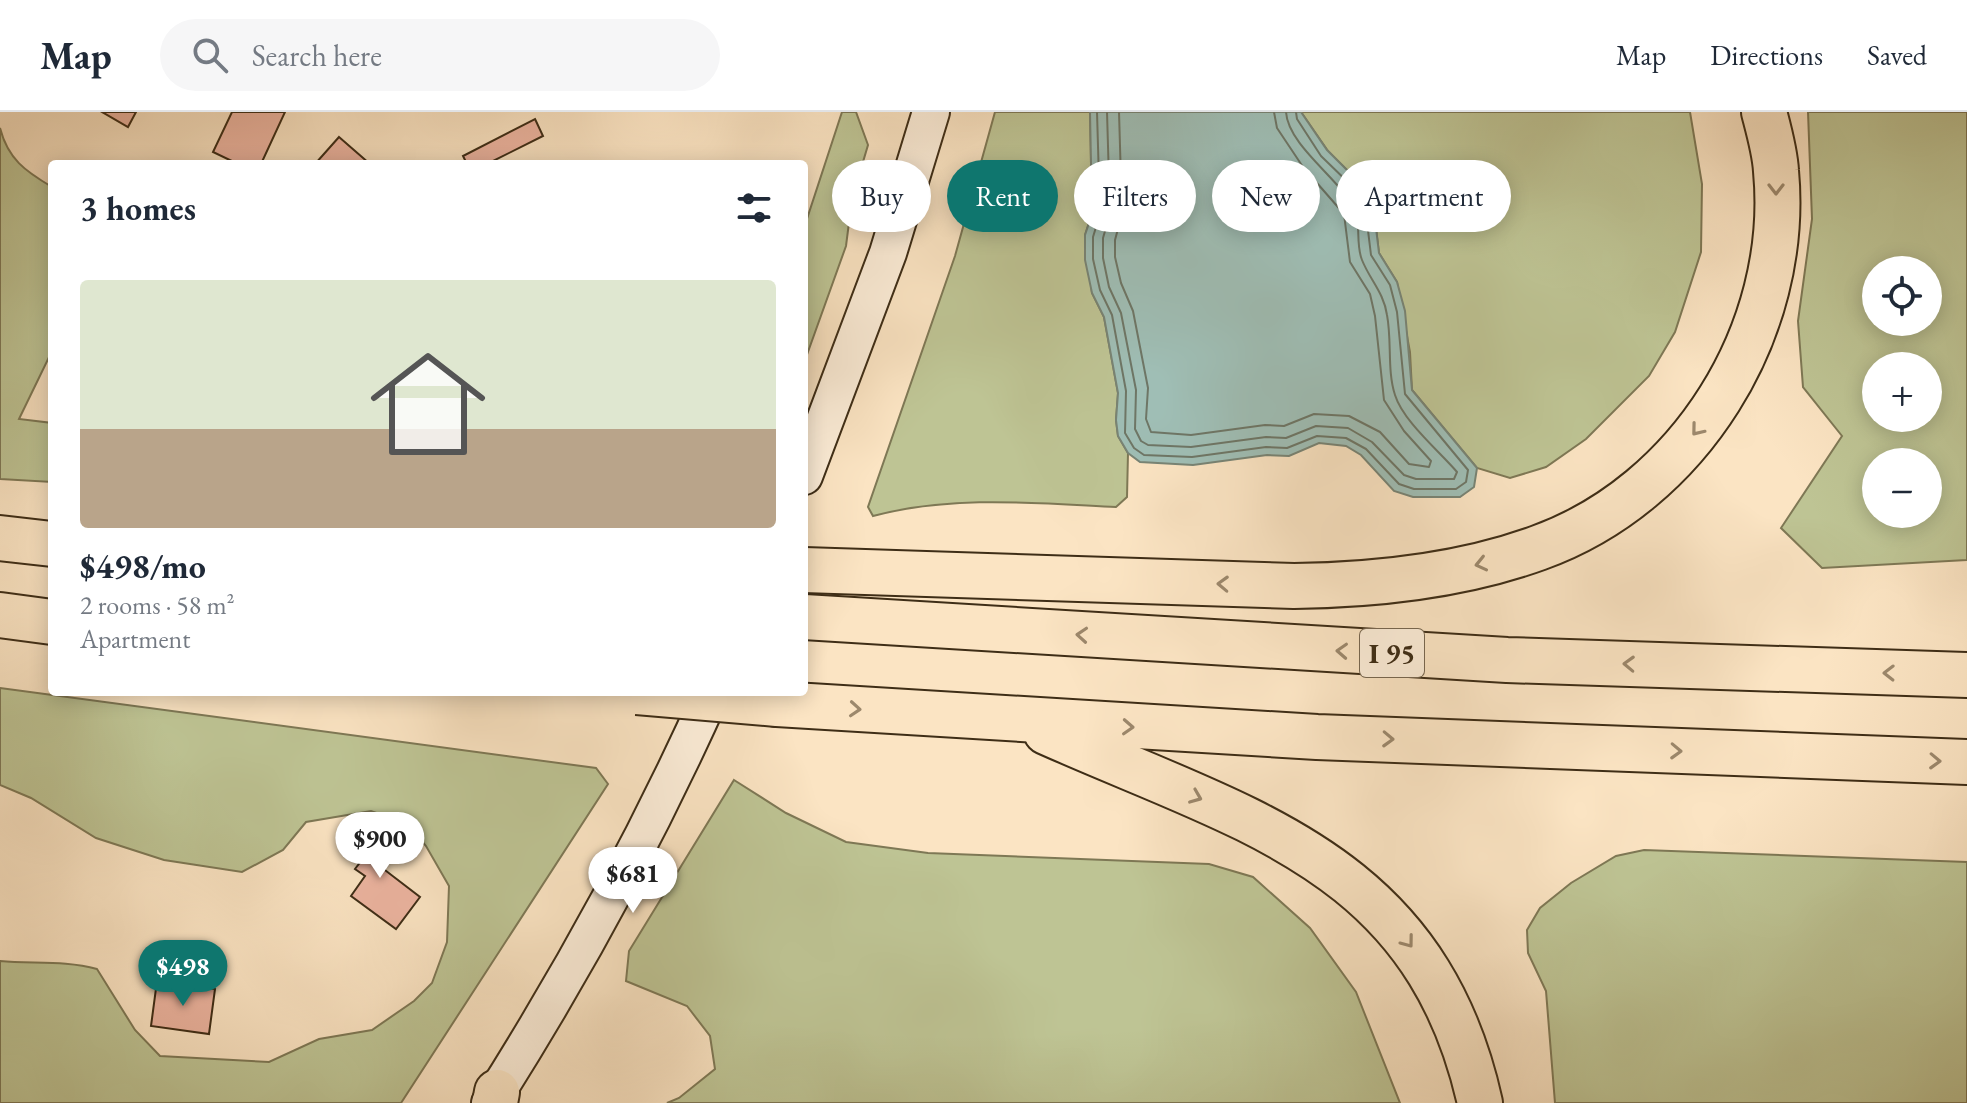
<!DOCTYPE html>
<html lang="en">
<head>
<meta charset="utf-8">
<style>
  :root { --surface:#fff; --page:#f6f6f7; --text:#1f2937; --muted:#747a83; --line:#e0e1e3; --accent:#0f766e }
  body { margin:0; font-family:"EB Garamond",serif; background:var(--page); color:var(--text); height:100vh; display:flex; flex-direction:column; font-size:30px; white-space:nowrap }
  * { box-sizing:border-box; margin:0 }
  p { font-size:26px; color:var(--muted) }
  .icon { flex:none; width:44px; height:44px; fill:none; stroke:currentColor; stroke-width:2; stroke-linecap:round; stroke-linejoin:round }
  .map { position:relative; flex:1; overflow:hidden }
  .details { position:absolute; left:48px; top:48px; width:760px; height:536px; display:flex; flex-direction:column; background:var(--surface); border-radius:8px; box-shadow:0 4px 20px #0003 }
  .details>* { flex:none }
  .guide { position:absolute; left:832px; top:48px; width:760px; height:72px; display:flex; gap:16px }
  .tools { position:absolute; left:1862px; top:144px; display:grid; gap:16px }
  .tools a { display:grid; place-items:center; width:80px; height:80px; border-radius:50%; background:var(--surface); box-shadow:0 4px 20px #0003; font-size:40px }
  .price { position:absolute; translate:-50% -68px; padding:0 18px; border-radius:28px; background:#fff; color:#222; font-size:26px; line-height:52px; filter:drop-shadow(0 2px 4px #0008) }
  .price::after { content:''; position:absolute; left:50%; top:48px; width:24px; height:18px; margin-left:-12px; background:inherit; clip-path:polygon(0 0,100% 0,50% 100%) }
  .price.current { background:var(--accent); color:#fff }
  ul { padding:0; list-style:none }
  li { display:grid; align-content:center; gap:16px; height:424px; padding:0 32px }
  li span { display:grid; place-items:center; height:248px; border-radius:8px; color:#555 }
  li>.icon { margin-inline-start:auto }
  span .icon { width:144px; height:144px; fill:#fffc; stroke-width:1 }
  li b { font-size:34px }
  h2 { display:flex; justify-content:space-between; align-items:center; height:96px; padding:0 32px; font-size:34px }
  .tag { padding:0 28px; border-radius:36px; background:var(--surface); box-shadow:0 4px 20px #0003; font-size:28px; line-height:72px }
  .tag.current { background:var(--accent); color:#fff }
  header { display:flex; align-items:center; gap:48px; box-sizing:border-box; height:112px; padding:0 40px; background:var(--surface); border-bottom:2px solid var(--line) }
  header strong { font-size:38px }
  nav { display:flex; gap:44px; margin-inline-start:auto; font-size:28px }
  .search { width:560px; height:72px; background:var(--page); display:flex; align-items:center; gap:20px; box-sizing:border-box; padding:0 28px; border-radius:44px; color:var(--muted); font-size:30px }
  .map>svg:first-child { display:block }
  .green { fill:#bec494; stroke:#7e7855; stroke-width:2; fill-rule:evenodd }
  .water { fill:#9fbeb5; stroke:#788475; stroke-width:2 }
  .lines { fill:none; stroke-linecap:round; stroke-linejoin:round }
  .shore { stroke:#6e7666; stroke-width:2 }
  .building { fill:#ecb4a0; stroke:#3e2d16; stroke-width:2 }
  .secondary-casing { stroke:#3e2d16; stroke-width:40 }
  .highway-casing { stroke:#3e2d16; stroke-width:48 }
  .secondary { stroke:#fcedd8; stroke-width:36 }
  .highway { stroke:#fbe4c3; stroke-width:44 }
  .highway-bridge-casing { stroke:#3e2d16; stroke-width:48; stroke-linecap:butt }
  .highway-bridge { stroke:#fbe4c3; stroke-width:44 }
  .oneway { stroke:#9c886c }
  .labels { text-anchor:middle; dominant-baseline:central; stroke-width:6; stroke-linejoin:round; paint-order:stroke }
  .shield { fill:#fcedd8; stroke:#776750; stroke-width:2 }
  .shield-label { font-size:28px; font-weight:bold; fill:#3e2d16 }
</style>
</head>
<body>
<header>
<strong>Map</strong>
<div class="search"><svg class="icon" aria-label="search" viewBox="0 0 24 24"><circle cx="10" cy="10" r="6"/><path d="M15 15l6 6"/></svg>Search here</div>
<nav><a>Map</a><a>Directions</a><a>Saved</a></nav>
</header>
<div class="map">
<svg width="1967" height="991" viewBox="0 0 1967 991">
  <rect width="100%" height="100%" fill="#fbe4c3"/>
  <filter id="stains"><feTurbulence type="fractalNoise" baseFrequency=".0025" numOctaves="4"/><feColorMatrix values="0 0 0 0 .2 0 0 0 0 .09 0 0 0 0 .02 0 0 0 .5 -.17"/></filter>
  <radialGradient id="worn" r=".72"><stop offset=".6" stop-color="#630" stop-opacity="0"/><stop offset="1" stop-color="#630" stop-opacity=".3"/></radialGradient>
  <!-- green -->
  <g class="green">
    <polygon points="842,0 856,0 868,33 852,87 846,134 804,251 804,116"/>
    <path d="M995,0H1090L1092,102L1085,123L1092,181L1104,205L1118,281L1116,308L1118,324L1128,341L1127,385L1116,395C1035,391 952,383 873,404L868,395L955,144Z"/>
    <polygon points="1301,0 1690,0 1702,72 1701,140 1675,220 1649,264 1586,327 1546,355 1510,366 1477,356 1412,278 1410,240 1397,170 1379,141 1373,91 1362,73 1328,39"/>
    <path d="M1808,0H1967V448L1822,456L1781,416L1842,324L1803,275L1798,209L1812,107ZM1876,158H1928V210H1876ZM1876,254H1928V306H1876ZM1928,350V402H1876V350Z"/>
    <path d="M0,16C8,47 25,59 52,75V239L19,307L52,311V370L0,367Z"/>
    <path d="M0,576L596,656L608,672L401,991H0V849C33,852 65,848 97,857L135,918L160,944L269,950L319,927L372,918L414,889L432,871L447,830L449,774L426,734L408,712L371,699L306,710L283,738L242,760L164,748L96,726L31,686L0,673Z"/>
    <polygon points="734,668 786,701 846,730 928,741 1209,752 1253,765 1310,816 1356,880 1400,991 667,991 679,986 715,957 710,924 687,894 626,869 629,839"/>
    <polygon points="1644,738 1967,750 1967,991 1555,991 1546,879 1528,841 1527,818 1540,796 1571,771 1616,744"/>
  </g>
  <!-- water -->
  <polygon class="water" points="1090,0 1301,0 1327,38 1362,73 1373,91 1379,141 1397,170 1405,199 1412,278 1477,356 1474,375 1460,385 1413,385 1394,379 1361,343 1346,334 1319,331 1289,344 1267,343 1193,353 1140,350 1128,341 1118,324 1116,308 1118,281 1104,205 1092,181 1085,148 1085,123 1092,102"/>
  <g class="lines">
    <!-- shore -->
    <g class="shore">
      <polyline points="1097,0 1100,102 1093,125 1093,147 1100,178 1112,203 1126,279 1125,321 1134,336 1144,343 1192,345 1266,335 1287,336 1317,324 1346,326 1366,337 1399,372 1414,377 1456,377 1466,370 1468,358 1405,282 1397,200 1390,173 1371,143 1365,94 1356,78 1321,44 1297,7 1296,0"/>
      <path d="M1107,0L1110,102L1103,126V146L1109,175L1121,201L1136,278L1135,317L1141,329L1148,333L1191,335L1266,325L1286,326L1316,314L1348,316L1372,330L1404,363L1416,367H1454L1457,360C1439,339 1403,309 1395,283C1387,259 1392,229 1387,203C1384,181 1370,168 1362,148C1355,131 1362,110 1353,94C1339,67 1288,33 1286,0"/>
      <polyline points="1119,0 1122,102 1115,128 1115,145 1121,171 1133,199 1148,276 1146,307 1151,320 1191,323 1265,313 1284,314 1314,302 1349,304 1380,320 1409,352 1429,355 1431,349 1404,319 1384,288 1375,204 1370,182 1350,150 1344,102 1303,55 1277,16 1274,0"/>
    </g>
  </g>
  <!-- building -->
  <g class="building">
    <polygon points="102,0 136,0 128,15"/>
    <polygon points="232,0 285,0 261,52 238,52 213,40"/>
    <polygon points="535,7 543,24 487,52 467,52 463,44"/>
    <polygon points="339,25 370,52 315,52"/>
    <polygon points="367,705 389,721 372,743 380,749 377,752 420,785 396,817 351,784 365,764 355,757 368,740 350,727"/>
    <polygon points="157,869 215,877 209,922 151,914"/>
  </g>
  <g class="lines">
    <!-- secondary casing -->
    <g class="secondary-casing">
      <g id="secondary">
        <polyline points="804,364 888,141 931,0"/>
        <path d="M490,991C573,860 649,721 712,580"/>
      </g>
    </g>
    <!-- highway casing -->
    <g class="highway-casing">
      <g id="highway">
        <polyline points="0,426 52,432"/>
        <path d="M804,458L1294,474C1376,473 1461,464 1538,436C1689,382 1791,219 1776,59C1775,40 1769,19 1764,0"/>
        <polyline points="0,503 52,510"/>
        <polyline points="804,505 1507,548 1967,563"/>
        <polyline points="777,592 1317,625 1967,650"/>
        <path d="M1046,620C1245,709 1426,748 1480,991"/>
        <polyline points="495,991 497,980"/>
      </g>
    </g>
    <!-- secondary -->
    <use href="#secondary" class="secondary"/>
    <!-- highway -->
    <use href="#highway" class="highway"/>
    <!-- highway-bridge casing -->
    <g class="highway-bridge-casing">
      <polyline id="highway-bridge" points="637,580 777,592"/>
    </g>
    <!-- highway-bridge -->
    <use href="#highway-bridge" class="highway-bridge"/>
  </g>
  <!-- one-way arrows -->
  <defs><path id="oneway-chevron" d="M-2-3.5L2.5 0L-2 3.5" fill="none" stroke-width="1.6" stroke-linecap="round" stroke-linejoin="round" transform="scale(2)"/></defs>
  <g class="oneway">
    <use href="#oneway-chevron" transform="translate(1776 77) rotate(90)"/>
    <use href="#oneway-chevron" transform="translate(1697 318) rotate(129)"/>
    <use href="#oneway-chevron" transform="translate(1481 452) rotate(167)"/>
    <use href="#oneway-chevron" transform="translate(1223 472) rotate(-178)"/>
    <use href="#oneway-chevron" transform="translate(1082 523) rotate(-176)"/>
    <use href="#oneway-chevron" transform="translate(1342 539) rotate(-177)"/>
    <use href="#oneway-chevron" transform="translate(1629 552) rotate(-178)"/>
    <use href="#oneway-chevron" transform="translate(1889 561) rotate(-179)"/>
    <use href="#oneway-chevron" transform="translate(855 597) rotate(4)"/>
    <use href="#oneway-chevron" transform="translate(1128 615) rotate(3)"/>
    <use href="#oneway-chevron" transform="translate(1388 627) rotate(2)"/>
    <use href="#oneway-chevron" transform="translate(1676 639) rotate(2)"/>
    <use href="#oneway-chevron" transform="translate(1935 649) rotate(2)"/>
    <use href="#oneway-chevron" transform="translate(1196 685) rotate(22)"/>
    <use href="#oneway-chevron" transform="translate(1408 830) rotate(53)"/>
  </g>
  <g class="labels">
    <!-- shield labels -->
    <rect class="shield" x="1360" y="517" width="64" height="48" rx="6"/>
    <g class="shield-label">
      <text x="1392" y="541">I 95</text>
    </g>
  </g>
  <rect width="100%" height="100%" filter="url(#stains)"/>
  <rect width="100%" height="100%" fill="url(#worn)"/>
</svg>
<div class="tools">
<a><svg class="icon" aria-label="locate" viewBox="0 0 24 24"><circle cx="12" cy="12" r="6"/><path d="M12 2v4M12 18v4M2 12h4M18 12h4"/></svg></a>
<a>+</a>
<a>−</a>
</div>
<b class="price" style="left:380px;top:768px">$900</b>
<b class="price" style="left:633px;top:803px">$681</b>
<b class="price current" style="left:183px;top:896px">$498</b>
<div class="guide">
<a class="tag">Buy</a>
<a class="tag current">Rent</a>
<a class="tag">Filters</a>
<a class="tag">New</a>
<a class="tag">Apartment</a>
</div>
<section class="details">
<h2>3 homes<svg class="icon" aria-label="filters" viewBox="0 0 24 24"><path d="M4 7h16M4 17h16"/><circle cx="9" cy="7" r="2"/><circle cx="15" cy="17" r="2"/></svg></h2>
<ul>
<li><span style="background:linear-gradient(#dfe7d0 60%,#b9a48a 0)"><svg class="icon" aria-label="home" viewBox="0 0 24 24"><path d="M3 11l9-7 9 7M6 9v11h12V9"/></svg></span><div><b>$498/mo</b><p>2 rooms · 58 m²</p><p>Apartment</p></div></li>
</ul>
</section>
</div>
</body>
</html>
